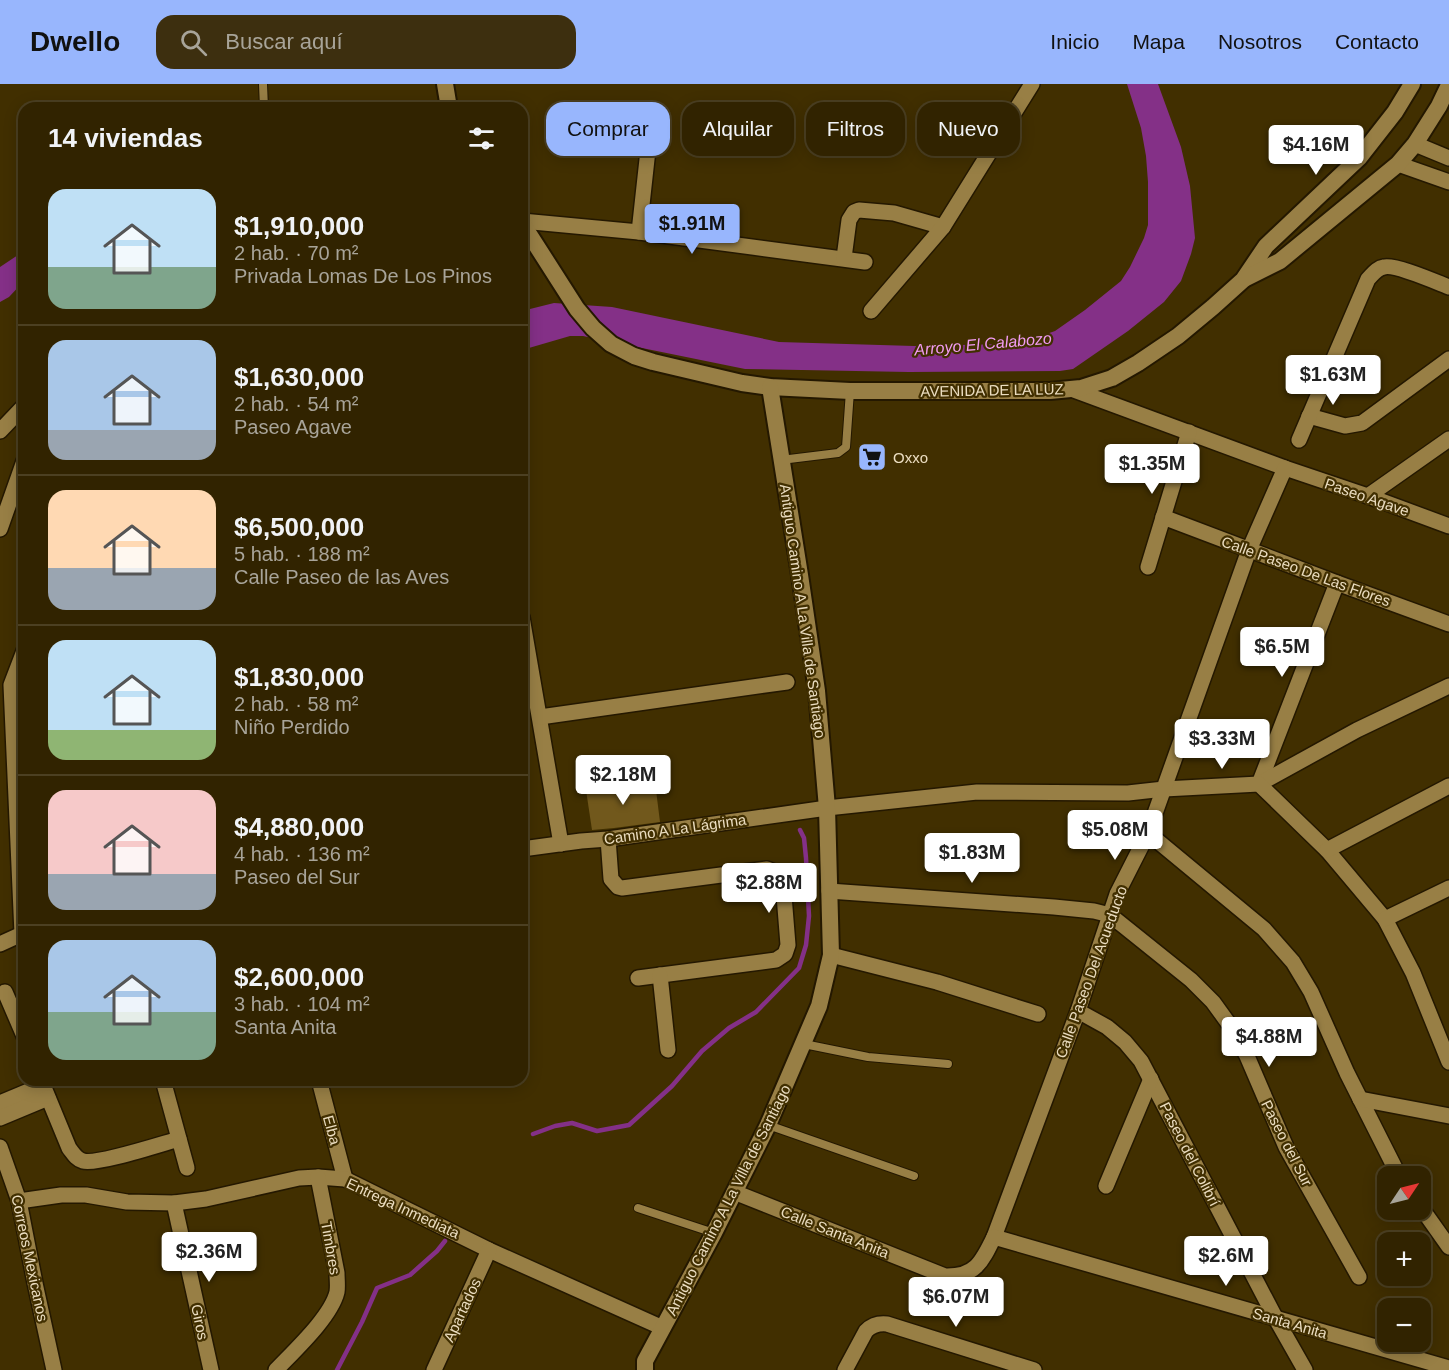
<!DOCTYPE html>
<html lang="es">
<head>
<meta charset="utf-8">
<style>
  :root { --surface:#312300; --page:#3d2f0f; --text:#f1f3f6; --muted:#a8a499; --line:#4c4022; --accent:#98b6fd }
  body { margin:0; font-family:Helvetica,sans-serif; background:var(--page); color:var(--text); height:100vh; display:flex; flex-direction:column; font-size:22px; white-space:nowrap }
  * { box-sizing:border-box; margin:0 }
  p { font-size:20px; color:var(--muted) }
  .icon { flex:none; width:33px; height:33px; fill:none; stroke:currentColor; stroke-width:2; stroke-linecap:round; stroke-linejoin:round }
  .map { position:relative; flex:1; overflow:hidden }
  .sheet { position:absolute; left:18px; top:18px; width:510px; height:984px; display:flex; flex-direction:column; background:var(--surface); border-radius:18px; box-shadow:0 3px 15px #0003,0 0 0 2px var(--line) }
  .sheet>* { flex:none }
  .hud { position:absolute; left:546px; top:18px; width:570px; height:54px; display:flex; gap:12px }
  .needle { width:39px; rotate:55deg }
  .controls { position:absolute; left:1377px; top:1082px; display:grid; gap:12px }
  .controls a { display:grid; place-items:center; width:54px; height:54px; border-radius:12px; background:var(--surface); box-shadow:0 3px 15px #0003,0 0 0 2px var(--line); font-size:30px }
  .price { position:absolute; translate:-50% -51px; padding:0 14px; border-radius:6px; background:#fff; color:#222; font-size:20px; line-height:39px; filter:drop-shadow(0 2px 3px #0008) }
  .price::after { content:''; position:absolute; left:50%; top:36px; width:18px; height:14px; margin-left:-9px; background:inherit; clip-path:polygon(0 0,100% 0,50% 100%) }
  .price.current { background:var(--accent); color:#111 }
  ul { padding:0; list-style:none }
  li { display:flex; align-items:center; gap:18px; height:150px; padding:0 30px }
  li+li { border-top:2px solid var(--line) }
  li span { display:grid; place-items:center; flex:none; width:168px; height:120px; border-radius:18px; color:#555 }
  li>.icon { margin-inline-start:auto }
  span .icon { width:72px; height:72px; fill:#fffc; stroke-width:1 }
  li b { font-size:26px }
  h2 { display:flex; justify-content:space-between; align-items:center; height:72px; padding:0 30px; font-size:26px }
  .chip { padding:0 21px; border-radius:18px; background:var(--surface); box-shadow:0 3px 15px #0003,0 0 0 2px var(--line); font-size:21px; line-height:54px }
  .chip.current { background:var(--accent); color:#111 }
  header { display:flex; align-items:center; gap:36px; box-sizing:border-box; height:84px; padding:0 30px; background:var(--accent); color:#111 }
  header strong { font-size:28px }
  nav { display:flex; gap:33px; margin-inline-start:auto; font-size:21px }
  .search { width:420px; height:54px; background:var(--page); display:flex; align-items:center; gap:15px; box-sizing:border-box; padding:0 21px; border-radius:18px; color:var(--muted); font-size:22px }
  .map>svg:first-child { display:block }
  .water { fill:#843087 }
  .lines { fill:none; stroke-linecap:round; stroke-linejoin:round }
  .stream { stroke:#843087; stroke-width:4.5 }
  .building { fill:#71581c }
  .service-casing { stroke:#241800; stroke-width:10 }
  .minor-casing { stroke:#241800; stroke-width:18 }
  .tertiary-casing { stroke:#241800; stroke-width:20 }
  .service { stroke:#987f45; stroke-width:8 }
  .minor { stroke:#987f45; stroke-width:15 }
  .tertiary { stroke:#987f45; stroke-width:16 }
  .labels { text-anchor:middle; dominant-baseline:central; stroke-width:4.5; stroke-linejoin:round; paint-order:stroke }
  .street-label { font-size:15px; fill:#ebddc0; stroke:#412f00 }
  .poi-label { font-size:15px; fill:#ebddc0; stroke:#412f00; text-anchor:start }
  .water-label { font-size:16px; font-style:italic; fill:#f29cf3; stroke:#412f00 }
</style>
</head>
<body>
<header>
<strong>Dwello</strong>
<div class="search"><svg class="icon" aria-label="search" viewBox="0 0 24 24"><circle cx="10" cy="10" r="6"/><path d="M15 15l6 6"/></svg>Buscar aquí</div>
<nav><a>Inicio</a><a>Mapa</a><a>Nosotros</a><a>Contacto</a></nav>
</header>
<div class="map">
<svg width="1449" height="1286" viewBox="0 0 1449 1286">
  <rect width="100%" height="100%" fill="#412f00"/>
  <!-- water -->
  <g class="water">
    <polygon points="1127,0 1158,0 1181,63 1190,102 1195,154 1191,170 1181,197 1164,218 1128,247 1073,285 1060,287 909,288 745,285 583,252 570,252 522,266 522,227 554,219 612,223 779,258 914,262 1005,260 1038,253 1055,247 1085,226 1121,197 1130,183 1144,154 1148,141 1148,98 1146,72 1141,44"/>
    <polygon points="24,167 24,197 9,213 0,218 0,183"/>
  </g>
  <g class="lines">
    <!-- stream -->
    <g class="stream">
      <polyline points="533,1050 555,1042 572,1039 597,1047 629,1041 672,1002 702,967 729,944 756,928 799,884 806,861 809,832 806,774 804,754 800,746"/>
      <polyline points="337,1286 362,1238 377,1204 410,1191 437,1167 445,1157"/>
    </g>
  </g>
  <!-- building -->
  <polygon class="building" points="655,698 660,738 614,744 592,746 586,706"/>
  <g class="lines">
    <!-- service casing -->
    <g class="service-casing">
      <g id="service">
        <polyline points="263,0 264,24"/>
        <polyline points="781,376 838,369 846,363 850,307"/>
        <polyline points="804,960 868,973 948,980"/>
        <polyline points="768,1041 914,1092"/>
        <polyline points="638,1124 714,1149"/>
      </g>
    </g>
    <!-- minor casing -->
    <g class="minor-casing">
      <g id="minor">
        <polyline points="1415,60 1449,74"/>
        <polyline points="1398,80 1449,98"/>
        <polyline points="522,137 639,148 865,178"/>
        <polyline points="639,148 649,57"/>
        <polyline points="844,174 849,136 854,128 859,126 894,129 943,143"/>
        <polyline points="871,227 943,143 1032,0"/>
        <polyline points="1071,305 1285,384 1368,412 1449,442"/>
        <polyline points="1309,332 1345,342 1362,339 1449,275"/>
        <polyline points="0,347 24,322"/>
        <path d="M1299,356L1368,195C1373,190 1377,184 1384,183C1395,180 1436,198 1449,203"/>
        <polyline points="1368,412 1449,355"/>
        <polyline points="1163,433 1337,499 1449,540"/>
        <polyline points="0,445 24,377"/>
        <polyline points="1148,483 1189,348"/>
        <polyline points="522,533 561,760"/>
        <polyline points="540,633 787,598"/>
        <polyline points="1259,700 1337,499"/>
        <polyline points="1259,700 1357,646 1449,602"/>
        <polyline points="1148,749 1264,845 1293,878 1311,908 1347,989 1399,1092"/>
        <polyline points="608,755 611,795 618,803 622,804 767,785 777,789 783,799 788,861 785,870 776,876 638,894"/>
        <polyline points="522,765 581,757 608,755 827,724 977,708 1128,709 1164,705 1259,700 1327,766 1385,835 1413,889 1449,978"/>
        <polyline points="1327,766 1449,702"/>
        <polyline points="829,807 1054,823 1094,827 1110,831 1191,896 1213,918 1234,947 1247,972 1286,1063 1359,1193"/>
        <polyline points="1385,835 1449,804"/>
        <polyline points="22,850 11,601 24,567"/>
        <polyline points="0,860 24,849"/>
        <polyline points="831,871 937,898 1038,930"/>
        <polyline points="660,891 668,966"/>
        <polyline points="5,908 24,952"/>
        <polyline points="1078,927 1107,943 1125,958 1141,977 1276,1235 1305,1286"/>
        <path d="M41,996L69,1064C73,1069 76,1075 83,1077C97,1081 161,1060 179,1055"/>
        <polyline points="163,996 187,1084"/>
        <polyline points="319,996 345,1095"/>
        <polyline points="1360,1015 1449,1032"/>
        <polyline points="0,1019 43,1001"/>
        <polyline points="0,1034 48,1014"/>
        <polyline points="0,1063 19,1117 35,1199 54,1286"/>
        <polyline points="1106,1102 1151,995"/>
        <path d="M734,1108L945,1192C975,1193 982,1178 994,1153L1078,927L1117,810L1148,749L1249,466L1285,384"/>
        <polyline points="19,1117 61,1111 86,1111 127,1118 174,1119 206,1115 299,1094 318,1093 345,1095 489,1166 663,1244"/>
        <polyline points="174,1119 211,1286"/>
        <polyline points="1420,1122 1449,1163"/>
        <polyline points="994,1153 1449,1284"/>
        <path d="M276,1286C294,1267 331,1233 337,1208C338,1202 337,1195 337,1189L318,1093"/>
        <polyline points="434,1286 489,1166"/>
        <path d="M845,1286L866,1247C872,1241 878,1239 887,1240L1034,1286"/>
      </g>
    </g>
    <!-- tertiary casing -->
    <g class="tertiary-casing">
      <g id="tertiary">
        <polyline points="445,0 449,24"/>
        <polyline points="522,139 577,225 593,244 611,260 634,272 653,278 742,299 770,303 850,307 1050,307 1081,304 1112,294 1138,279 1178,252 1213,223 1243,196 1266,162 1359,74 1395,28 1412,0"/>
        <polyline points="1246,194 1280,177 1398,80 1415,60 1439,22 1449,1"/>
        <polyline points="645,1286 645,1277 714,1149 768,1041 819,922 831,871 827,724 817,607 800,491 770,303"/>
      </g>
    </g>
    <!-- service -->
    <use href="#service" class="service"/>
    <!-- minor -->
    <use href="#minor" class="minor"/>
    <!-- tertiary -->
    <use href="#tertiary" class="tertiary"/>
  </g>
  <!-- icons -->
  <defs>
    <g id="supermarket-square" transform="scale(1.5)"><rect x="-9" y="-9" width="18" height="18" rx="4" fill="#98b6fd" stroke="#412f00"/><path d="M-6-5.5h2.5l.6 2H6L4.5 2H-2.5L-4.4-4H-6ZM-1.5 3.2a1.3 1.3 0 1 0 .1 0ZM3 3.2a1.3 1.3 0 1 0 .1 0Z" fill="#111"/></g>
  </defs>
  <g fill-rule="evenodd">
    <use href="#supermarket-square" x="872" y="373"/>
  </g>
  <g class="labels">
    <!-- street labels -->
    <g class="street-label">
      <text transform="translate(992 306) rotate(-1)">AVENIDA DE LA LUZ</text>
      <text transform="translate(1367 413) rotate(19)">Paseo Agave</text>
      <text transform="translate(1306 487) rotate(20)">Calle Paseo De Las Flores</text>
      <text transform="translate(803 527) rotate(82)">Antiguo Camino A La Villa de Santiago</text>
      <text transform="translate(675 745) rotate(-8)">Camino A La Lágrima</text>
      <text transform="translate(1091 888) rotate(-70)">Calle Paseo Del Acueducto</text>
      <text transform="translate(332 1046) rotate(75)">Elba</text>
      <text transform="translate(1287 1059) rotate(63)">Paseo del Sur</text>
      <text transform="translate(1190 1070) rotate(63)">Paseo del Colibrí</text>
      <text transform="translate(728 1116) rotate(-63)">Antiguo Camino A La Villa de Santiago</text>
      <text transform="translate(403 1124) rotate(25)">Entrega Inmediata</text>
      <text transform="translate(835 1148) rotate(22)">Calle Santa Anita</text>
      <text transform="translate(331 1164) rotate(80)">Timbres</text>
      <text transform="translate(30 1174) rotate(78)">Correos Mexicanos</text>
      <text transform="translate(462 1226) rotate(-65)">Apartados</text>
      <text transform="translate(200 1238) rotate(78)">Giros</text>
      <text transform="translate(1290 1239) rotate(16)">Santa Anita</text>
    </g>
    <!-- poi labels -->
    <g class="poi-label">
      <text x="893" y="373">Oxxo</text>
    </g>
    <!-- water labels -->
    <g class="water-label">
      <text transform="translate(983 260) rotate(-5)">Arroyo El Calabozo</text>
    </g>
  </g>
</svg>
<div class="controls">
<a><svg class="needle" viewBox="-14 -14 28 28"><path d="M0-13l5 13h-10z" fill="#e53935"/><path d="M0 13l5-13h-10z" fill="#a8a499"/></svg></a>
<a>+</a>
<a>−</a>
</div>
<b class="price" style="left:1316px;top:92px">$4.16M</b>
<b class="price current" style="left:692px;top:171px">$1.91M</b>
<b class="price" style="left:1333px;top:322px">$1.63M</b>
<b class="price" style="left:1152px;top:411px">$1.35M</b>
<b class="price" style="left:1282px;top:594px">$6.5M</b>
<b class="price" style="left:1222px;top:686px">$3.33M</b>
<b class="price" style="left:623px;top:722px">$2.18M</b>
<b class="price" style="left:1115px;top:777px">$5.08M</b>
<b class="price" style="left:972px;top:800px">$1.83M</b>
<b class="price" style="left:769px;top:830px">$2.88M</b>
<b class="price" style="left:1269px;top:984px">$4.88M</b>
<b class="price" style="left:209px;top:1199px">$2.36M</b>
<b class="price" style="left:1226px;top:1203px">$2.6M</b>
<b class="price" style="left:956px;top:1244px">$6.07M</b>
<div class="hud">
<a class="chip current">Comprar</a>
<a class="chip">Alquilar</a>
<a class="chip">Filtros</a>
<a class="chip">Nuevo</a>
</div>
<section class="sheet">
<h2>14 viviendas<svg class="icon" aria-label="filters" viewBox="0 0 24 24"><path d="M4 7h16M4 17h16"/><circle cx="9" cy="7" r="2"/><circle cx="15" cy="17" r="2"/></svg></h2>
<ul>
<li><span style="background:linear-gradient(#bfe0f5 65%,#7fa58c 0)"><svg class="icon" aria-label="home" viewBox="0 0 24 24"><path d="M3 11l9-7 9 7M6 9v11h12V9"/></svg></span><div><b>$1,910,000</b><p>2 hab. · 70 m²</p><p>Privada Lomas De Los Pinos</p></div></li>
<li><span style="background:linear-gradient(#a9c7e8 75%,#9aa5b1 0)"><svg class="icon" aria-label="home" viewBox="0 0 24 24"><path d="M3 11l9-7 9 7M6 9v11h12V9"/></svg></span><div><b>$1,630,000</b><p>2 hab. · 54 m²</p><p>Paseo Agave</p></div></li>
<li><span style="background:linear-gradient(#ffd9b3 65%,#9aa5b1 0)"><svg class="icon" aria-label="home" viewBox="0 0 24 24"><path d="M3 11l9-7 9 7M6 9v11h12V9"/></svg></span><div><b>$6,500,000</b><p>5 hab. · 188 m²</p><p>Calle Paseo de las Aves</p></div></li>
<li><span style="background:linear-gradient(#bfe0f5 75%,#8fb573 0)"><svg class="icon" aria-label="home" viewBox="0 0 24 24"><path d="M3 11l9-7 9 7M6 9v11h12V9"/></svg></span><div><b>$1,830,000</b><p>2 hab. · 58 m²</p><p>Niño Perdido</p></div></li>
<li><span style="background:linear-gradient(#f6c9c9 70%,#9aa5b1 0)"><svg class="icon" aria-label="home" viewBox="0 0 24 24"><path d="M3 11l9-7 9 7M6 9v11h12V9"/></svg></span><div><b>$4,880,000</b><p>4 hab. · 136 m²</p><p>Paseo del Sur</p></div></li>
<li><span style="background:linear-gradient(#a9c7e8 60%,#7fa58c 0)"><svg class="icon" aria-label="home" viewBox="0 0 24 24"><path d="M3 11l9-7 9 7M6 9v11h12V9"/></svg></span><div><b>$2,600,000</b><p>3 hab. · 104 m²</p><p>Santa Anita</p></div></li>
</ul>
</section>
</div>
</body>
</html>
